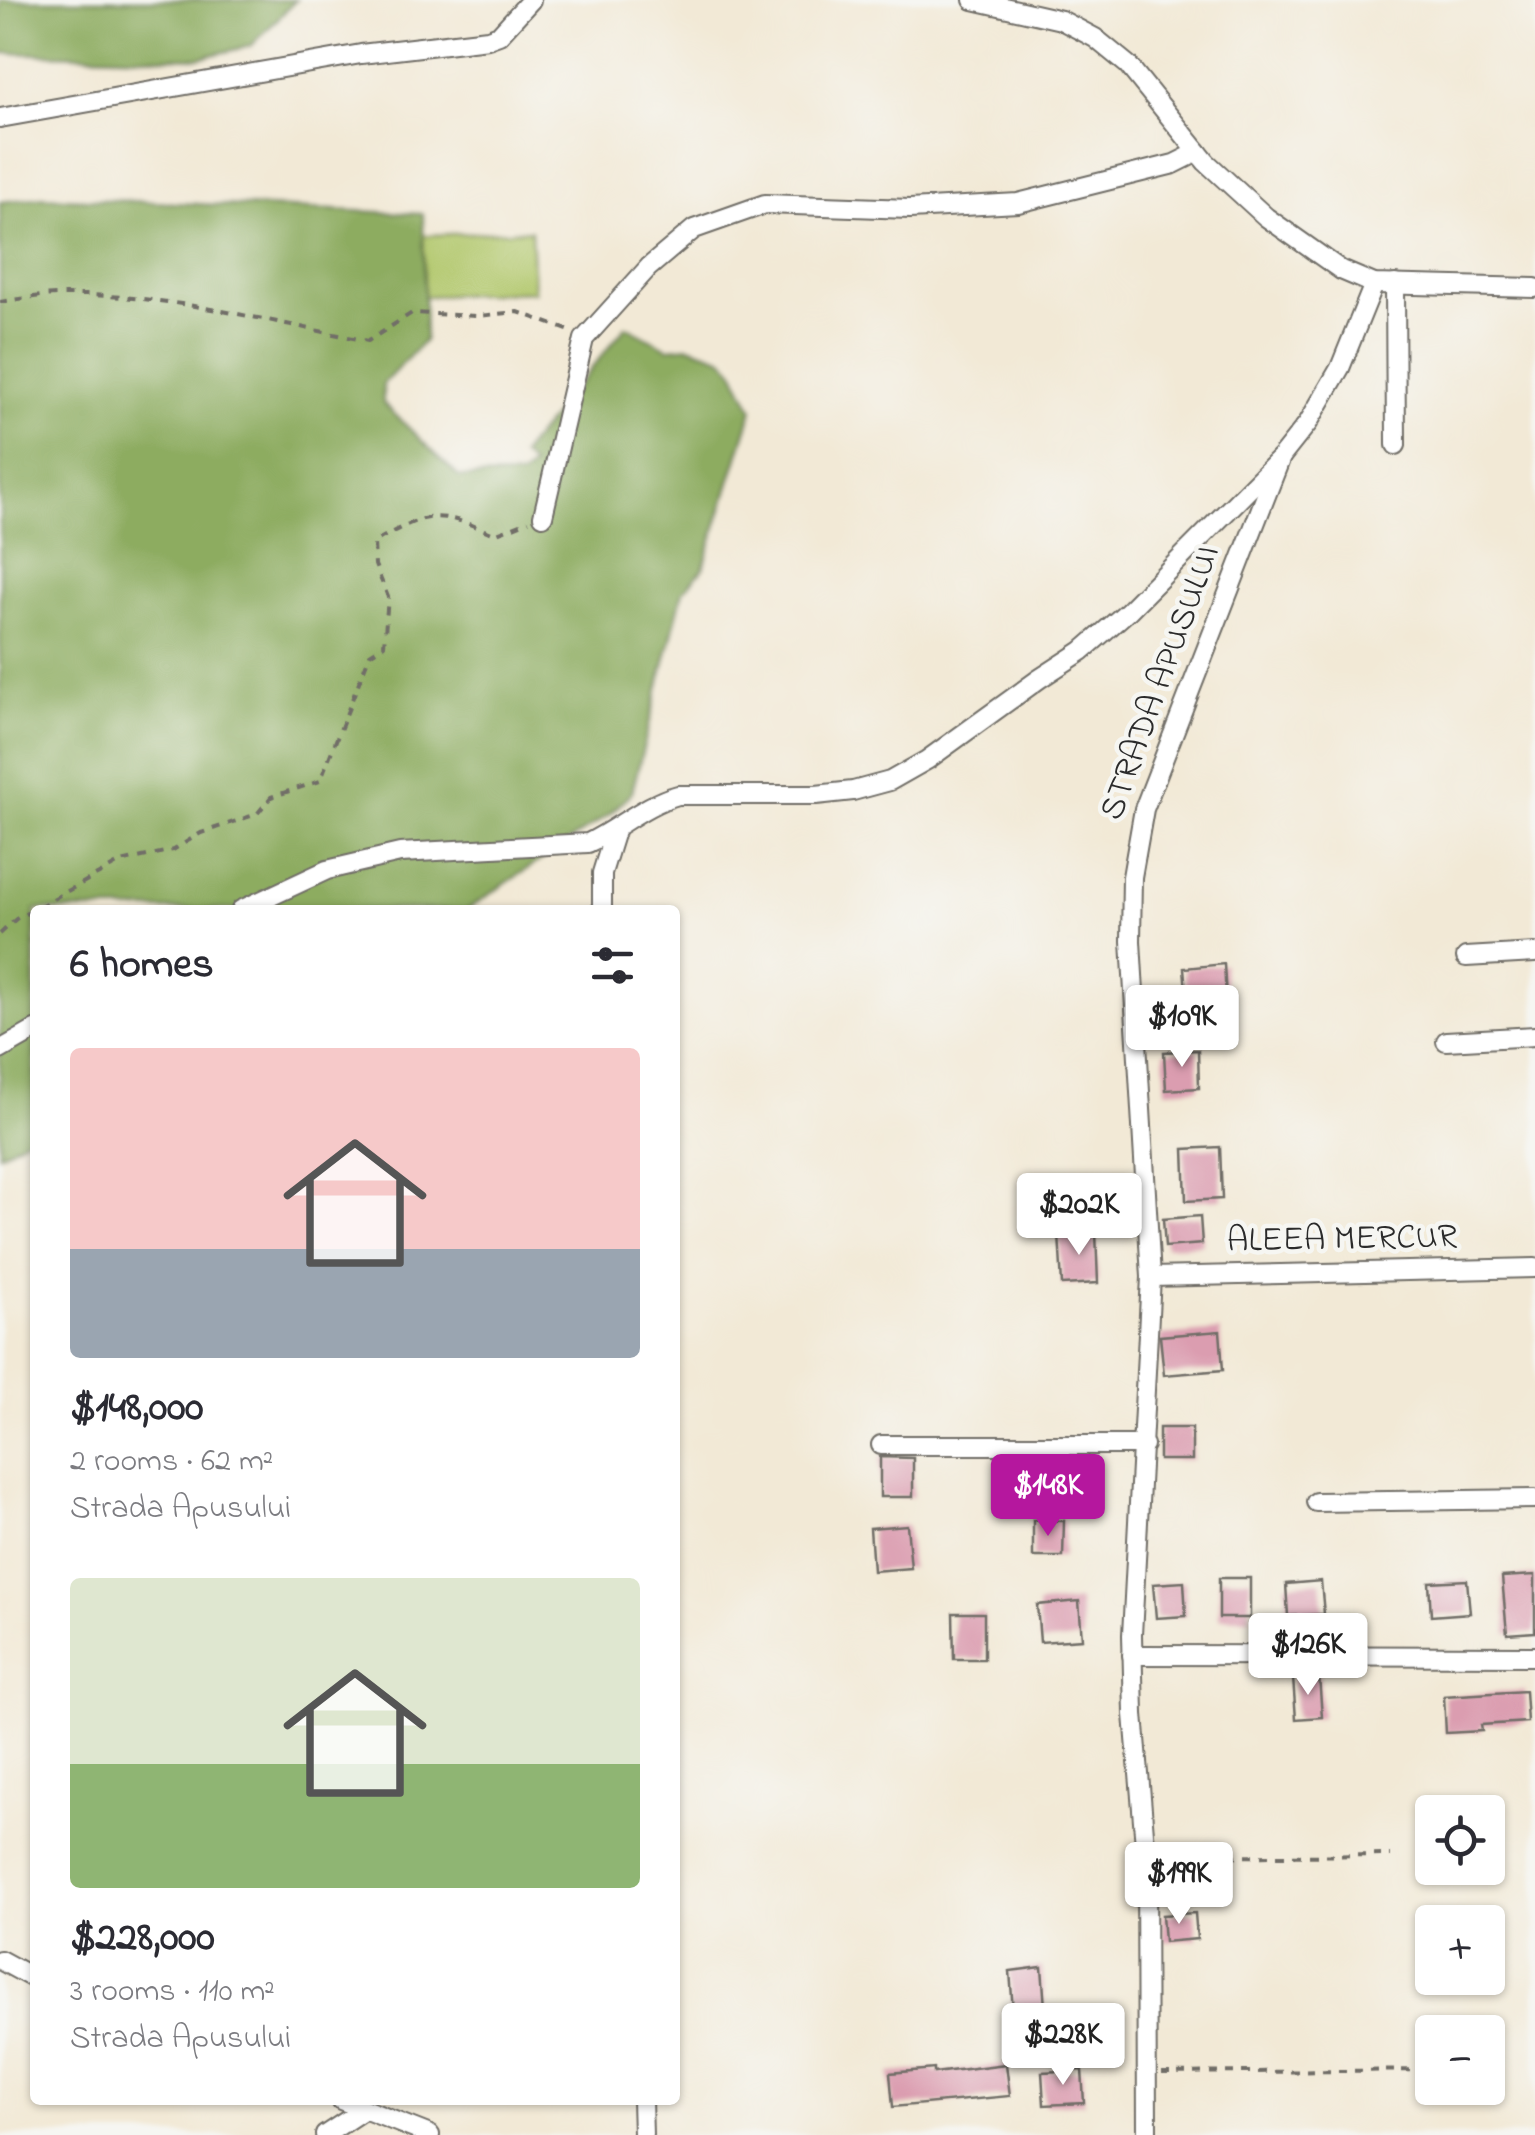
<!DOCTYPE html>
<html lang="en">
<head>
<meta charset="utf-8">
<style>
  :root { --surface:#fff; --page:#f2f2f3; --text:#2b2b33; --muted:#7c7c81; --accent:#b5179e }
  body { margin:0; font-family:"Indie Flower",sans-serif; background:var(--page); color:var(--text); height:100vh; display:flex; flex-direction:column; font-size:38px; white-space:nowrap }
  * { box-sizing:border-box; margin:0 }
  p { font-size:32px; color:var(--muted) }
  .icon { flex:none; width:55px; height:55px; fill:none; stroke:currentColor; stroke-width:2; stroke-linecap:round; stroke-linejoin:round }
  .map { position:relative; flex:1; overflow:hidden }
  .sheet { position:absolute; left:30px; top:905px; width:650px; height:1200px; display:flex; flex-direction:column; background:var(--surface); border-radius:10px; box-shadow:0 2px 8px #0004 }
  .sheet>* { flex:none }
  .fabs { position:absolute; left:1415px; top:1795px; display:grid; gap:20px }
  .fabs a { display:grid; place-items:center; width:90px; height:90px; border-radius:10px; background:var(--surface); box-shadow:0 2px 8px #0004; font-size:50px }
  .price { position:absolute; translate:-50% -85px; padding:0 22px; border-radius:10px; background:#fff; color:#222; font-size:32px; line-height:65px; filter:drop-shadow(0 2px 5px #0008) }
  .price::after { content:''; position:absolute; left:50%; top:60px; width:30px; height:22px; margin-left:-15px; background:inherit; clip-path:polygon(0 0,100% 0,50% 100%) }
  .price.active { background:var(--accent); color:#fff }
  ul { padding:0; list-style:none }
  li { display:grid; align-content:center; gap:20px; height:530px; padding:0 40px }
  li span { display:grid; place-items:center; height:310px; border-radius:10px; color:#555 }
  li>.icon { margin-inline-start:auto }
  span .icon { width:180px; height:180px; fill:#fffc; stroke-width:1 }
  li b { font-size:42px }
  h2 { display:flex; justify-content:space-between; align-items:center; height:120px; padding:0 40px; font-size:42px }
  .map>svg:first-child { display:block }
  .green { fill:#b2c86d; stroke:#6e7a4c; stroke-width:2.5 }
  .forest { fill:#8dac60; stroke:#5c6c46; stroke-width:2.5 }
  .building { fill:#db9db0 }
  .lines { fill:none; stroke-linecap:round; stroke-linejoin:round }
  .minor-casing { stroke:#716e67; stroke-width:22 }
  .path { stroke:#716e67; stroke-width:4; stroke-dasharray:8 8; stroke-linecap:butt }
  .minor { stroke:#fff; stroke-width:18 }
  .labels { text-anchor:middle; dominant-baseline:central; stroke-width:9; stroke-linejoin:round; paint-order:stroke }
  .street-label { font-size:35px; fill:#2b2b2b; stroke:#f6f6f2 }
</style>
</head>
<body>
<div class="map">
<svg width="1535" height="2135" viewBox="0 0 1535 2135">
  <rect width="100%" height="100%" fill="#f6f6f2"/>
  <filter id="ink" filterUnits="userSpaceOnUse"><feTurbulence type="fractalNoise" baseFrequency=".01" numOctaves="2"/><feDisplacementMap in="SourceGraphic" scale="20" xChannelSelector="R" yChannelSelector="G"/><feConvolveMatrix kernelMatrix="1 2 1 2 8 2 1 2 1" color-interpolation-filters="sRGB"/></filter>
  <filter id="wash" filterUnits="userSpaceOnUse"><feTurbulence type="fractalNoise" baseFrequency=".0048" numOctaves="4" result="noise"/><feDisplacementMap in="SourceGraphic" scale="40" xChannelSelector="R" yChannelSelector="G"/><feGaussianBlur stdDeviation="2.25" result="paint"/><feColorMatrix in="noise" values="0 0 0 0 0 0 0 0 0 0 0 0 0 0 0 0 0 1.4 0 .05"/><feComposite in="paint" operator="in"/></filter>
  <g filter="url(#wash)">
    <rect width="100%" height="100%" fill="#f2e9d6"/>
    <!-- green -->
    <polygon class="green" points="531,230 534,291 413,297 410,236"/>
    <!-- forest -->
    <g class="forest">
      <polygon points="0,0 296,0 251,46 198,58 0,53"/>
      <polygon points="42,197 423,214 425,340 383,384 383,403 459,477 522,476 532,466 521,455 626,326 668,348 689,346 722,357 732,367 753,409 703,569 683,591 632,792 611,813 466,910 35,910 35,1133 0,1154 0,202"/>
    </g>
    <g id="blocks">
      <!-- building -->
      <g class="building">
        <polygon points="1224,964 1226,998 1187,1001 1184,968"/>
        <polygon points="1198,1050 1199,1088 1166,1090 1164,1052"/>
        <polygon points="1220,1147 1222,1199 1186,1201 1184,1149"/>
        <polygon points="1200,1216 1202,1244 1165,1247 1163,1219"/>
        <polygon points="1096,1232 1098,1283 1062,1285 1059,1234"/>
        <polygon points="1220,1331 1223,1370 1164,1375 1160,1336"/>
        <rect x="1159" y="1428" width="33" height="32"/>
        <polygon points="880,1457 913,1458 913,1497 880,1497"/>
        <polygon points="1033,1520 1064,1521 1063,1557 1033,1557"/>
        <polygon points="907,1525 911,1568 873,1571 870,1528"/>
        <polygon points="1535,1575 1535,1632 1507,1634 1502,1577"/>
        <rect x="1219" y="1578" width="31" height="40"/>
        <polygon points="1467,1580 1470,1613 1431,1616 1429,1582"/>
        <polygon points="1321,1581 1324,1614 1288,1616 1286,1584"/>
        <polygon points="1184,1582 1186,1616 1156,1618 1153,1584"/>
        <polygon points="1079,1601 1082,1639 1040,1642 1037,1605"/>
        <polygon points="953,1613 984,1613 984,1659 954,1659"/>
        <polygon points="1319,1676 1322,1717 1296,1719 1293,1678"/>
        <polygon points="1525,1691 1527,1722 1481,1725 1482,1731 1446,1733 1444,1696"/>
        <polygon points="1195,1913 1197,1939 1164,1942 1162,1915"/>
        <polygon points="1042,1967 1048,2048 1016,2051 1010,1971"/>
        <polygon points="1006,2064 1010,2096 893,2107 890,2073 934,2069 934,2073"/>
        <polygon points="1082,2070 1084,2103 1044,2105 1042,2072"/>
      </g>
    </g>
  </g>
  <g filter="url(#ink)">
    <use href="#blocks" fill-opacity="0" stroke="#716e67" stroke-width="2.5"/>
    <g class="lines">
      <!-- minor casing -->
      <g class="minor-casing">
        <g id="minor">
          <polyline points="973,0 1061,20 1095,38 1128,65 1206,162 1266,217 1341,270 1374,284 1535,288"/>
          <polyline points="0,118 361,54 488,39 499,35 531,0"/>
          <polyline points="1395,284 1396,445"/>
          <polyline points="543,516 584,339 649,267 694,229 765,204 910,209 1018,203 1174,164 1198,152"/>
          <path d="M241,910L327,870L400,853L588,843C619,828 645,804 678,795H816L853,791L890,781L927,760L1039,679L1082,651L1128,611L1281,457L1308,423L1340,368L1374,284"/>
          <polyline points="602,910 602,873 615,831"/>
          <polyline points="1466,957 1535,953"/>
          <polyline points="1446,1041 1535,1036"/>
          <polyline points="0,1050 35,1030"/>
          <polyline points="1151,1277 1535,1268"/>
          <polyline points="881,1445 1144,1445"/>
          <polyline points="1316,1502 1535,1499"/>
          <polyline points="1132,1655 1535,1656"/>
          <polyline points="0,1960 35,1979"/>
          <polyline points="341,2100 430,2135"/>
          <polyline points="642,2100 643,2135"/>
          <polyline points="325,2135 363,2110"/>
          <polyline points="1147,2135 1146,1857 1134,1714 1132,1635 1151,1277 1131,941 1132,877 1144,809 1281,457"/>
        </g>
      </g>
      <!-- path -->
      <g class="path">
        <path d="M0,302C20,299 41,295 62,295C164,293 267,321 368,341L412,313L477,316L518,312L570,331"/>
        <path d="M0,934L16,919L121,862L173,850L201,833L257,814L271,797L320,781L370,654L384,645L388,597L375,565L374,542C429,512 434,509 494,534L529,521"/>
        <polyline points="1165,1857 1390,1855"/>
        <polyline points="1488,2070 1489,2070"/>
        <polyline points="1162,2073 1432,2070"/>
      </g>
      <!-- minor -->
      <use href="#minor" class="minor"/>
    </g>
  </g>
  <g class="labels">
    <!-- street labels -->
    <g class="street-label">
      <text transform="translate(1161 683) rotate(-70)">STRADA APUSULUI</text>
      <text transform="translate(1342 1240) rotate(-1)">ALEEA MERCUR</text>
    </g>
  </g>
</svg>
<div class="fabs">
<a><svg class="icon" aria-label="locate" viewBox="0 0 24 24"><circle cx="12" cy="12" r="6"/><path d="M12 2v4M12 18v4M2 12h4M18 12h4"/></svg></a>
<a>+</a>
<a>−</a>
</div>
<b class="price" style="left:1182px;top:1070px">$109K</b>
<b class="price" style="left:1079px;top:1258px">$202K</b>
<b class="price active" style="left:1048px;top:1539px">$148K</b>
<b class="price" style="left:1308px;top:1698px">$126K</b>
<b class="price" style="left:1179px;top:1927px">$199K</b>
<b class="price" style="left:1063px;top:2088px">$228K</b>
<section class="sheet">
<h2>6 homes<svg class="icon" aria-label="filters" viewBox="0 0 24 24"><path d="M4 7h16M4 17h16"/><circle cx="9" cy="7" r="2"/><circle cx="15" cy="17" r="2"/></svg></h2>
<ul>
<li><span style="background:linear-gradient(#f6c9c9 65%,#9aa5b1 0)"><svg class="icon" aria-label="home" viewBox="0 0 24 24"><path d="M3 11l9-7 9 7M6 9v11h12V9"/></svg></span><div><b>$148,000</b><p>2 rooms · 62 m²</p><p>Strada Apusului</p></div></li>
<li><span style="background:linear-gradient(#dfe7d0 60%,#8fb573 0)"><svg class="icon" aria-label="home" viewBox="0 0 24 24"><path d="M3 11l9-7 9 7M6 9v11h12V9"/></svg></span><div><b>$228,000</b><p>3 rooms · 110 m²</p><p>Strada Apusului</p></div></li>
</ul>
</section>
</div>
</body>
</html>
